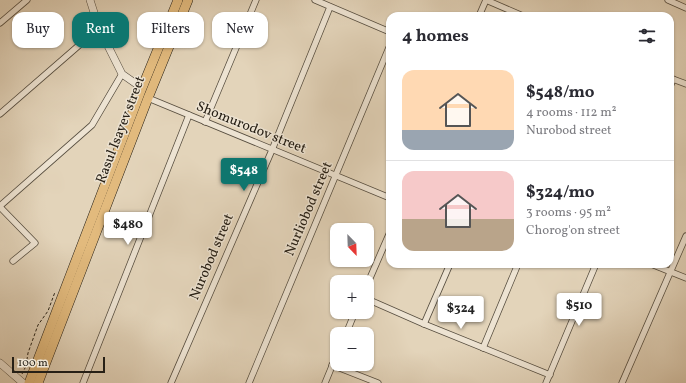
<!DOCTYPE html>
<html lang="en">
<head>
<meta charset="utf-8">
<style>
  :root { --surface:#fff; --page:#f7f7f7; --text:#2b2b33; --muted:#7c7c81; --line:#e1e1e2; --accent:#0f766e }
  body { margin:0; font-family:Vollkorn,serif; background:var(--page); color:var(--text); height:100vh; display:flex; flex-direction:column; font-size:15px; white-space:nowrap }
  * { box-sizing:border-box; margin:0 }
  p { font-size:13px; color:var(--muted) }
  .icon { flex:none; width:22px; height:22px; fill:none; stroke:currentColor; stroke-width:2; stroke-linecap:round; stroke-linejoin:round }
  .map { position:relative; flex:1; overflow:hidden }
  .details { position:absolute; left:386px; top:12px; width:288px; height:256px; display:flex; flex-direction:column; background:var(--surface); border-radius:12px; box-shadow:0 1px 3px #0004 }
  .details>* { flex:none }
  .guide { position:absolute; left:12px; top:12px; width:314px; height:36px; display:flex; gap:8px }
  .needle { width:26px; rotate:157deg }
  .tools { position:absolute; left:330px; top:223px; display:grid; gap:8px }
  .tools a { display:grid; place-items:center; width:44px; height:44px; border-radius:8px; background:var(--surface); box-shadow:0 1px 3px #0004; font-size:20px }
  .scale { position:absolute; left:12px; bottom:10px; width:93px; box-sizing:border-box; padding-left:4px; border:2px solid #272016; border-top:0; font-size:11px; line-height:14px; white-space:nowrap; color:#272016; -webkit-text-stroke:3px #ede3d2; paint-order:stroke }
  .price { position:absolute; translate:-50% -34px; padding:0 9px; border-radius:4px; background:#fff; color:#222; font-size:13px; line-height:26px; filter:drop-shadow(0 1px 2px #0008) }
  .price::after { content:''; position:absolute; left:50%; top:24px; width:12px; height:9px; margin-left:-6px; background:inherit; clip-path:polygon(0 0,100% 0,50% 100%) }
  .price.on { background:var(--accent); color:#fff }
  ul { padding:0; list-style:none }
  li { display:flex; align-items:center; gap:12px; height:100px; padding:0 16px }
  li+li { border-top:1px solid var(--line) }
  li span { display:grid; place-items:center; flex:none; width:112px; height:80px; border-radius:12px; color:#555 }
  li>.icon { margin-inline-start:auto }
  span .icon { width:48px; height:48px; fill:#fffc; stroke-width:1 }
  li b { font-size:17px }
  h2 { display:flex; justify-content:space-between; align-items:center; height:48px; padding:0 16px; font-size:17px }
  .pill { padding:0 14px; border-radius:12px; background:var(--surface); box-shadow:0 1px 3px #0004; font-size:14px; line-height:36px }
  .pill.on { background:var(--accent); color:#fff }
  .map>svg:first-child { display:block }
  .lines { fill:none; stroke-linecap:round; stroke-linejoin:round }
  .minor-casing { stroke:#564d3f; stroke-width:7 }
  .tertiary-casing { stroke:#564d3f; stroke-width:8 }
  .primary-casing { stroke:#272016; stroke-width:10 }
  .path { stroke:#272016; stroke-width:1; stroke-dasharray:3 2; stroke-linecap:butt }
  .minor { stroke:#ede3d2; stroke-width:5.5 }
  .tertiary { stroke:#ede3d2; stroke-width:7 }
  .primary { stroke:#e2ba7d; stroke-width:9 }
  .labels { text-anchor:middle; dominant-baseline:central; stroke-width:3; stroke-linejoin:round; paint-order:stroke }
  .street-label { font-size:14px; fill:#272016; stroke:#ede3d2 }
</style>
</head>
<body>
<div class="map">
<svg width="686" height="383" viewBox="0 0 686 383">
  <rect width="100%" height="100%" fill="#e3d4ba"/>
  <filter id="stains"><feTurbulence type="fractalNoise" baseFrequency=".005" numOctaves="4"/><feColorMatrix values="0 0 0 0 .2 0 0 0 0 .09 0 0 0 0 .02 0 0 0 .5 -.17"/></filter>
  <radialGradient id="worn" r=".72"><stop offset=".6" stop-color="#630" stop-opacity="0"/><stop offset="1" stop-color="#630" stop-opacity=".3"/></radialGradient>
  <g class="lines">
    <!-- minor casing -->
    <g class="minor-casing">
      <g id="minor">
        <polyline points="315,0 390,32"/>
        <polyline points="486,0 523,16"/>
        <polyline points="668,0 686,8"/>
        <polyline points="479,16 486,0"/>
        <polyline points="0,23 27,0"/>
        <polyline points="670,78 686,84"/>
        <polyline points="670,87 673,79"/>
        <polyline points="148,98 390,198"/>
        <polyline points="0,114 99,28"/>
        <polyline points="205,122 256,0"/>
        <polyline points="0,206 92,125 122,74"/>
        <polyline points="0,207 35,243 13,261"/>
        <polyline points="651,264 686,278"/>
        <polyline points="367,285 390,232"/>
        <polyline points="367,299 424,324 550,375"/>
        <polyline points="424,324 450,264"/>
        <polyline points="346,334 355,312"/>
        <polyline points="483,348 518,264"/>
        <polyline points="332,365 378,383"/>
        <polyline points="83,383 189,115"/>
        <polyline points="171,383 272,150 330,7"/>
        <polyline points="249,383 390,45"/>
        <polyline points="325,383 337,354"/>
        <polyline points="546,383 596,264"/>
        <polyline points="622,383 686,236"/>
      </g>
    </g>
    <!-- tertiary casing -->
    <g class="tertiary-casing">
      <g id="tertiary">
        <polyline points="90,0 99,28 122,74 142,88"/>
        <polyline points="0,363 23,383"/>
      </g>
    </g>
    <!-- primary casing -->
    <g class="primary-casing">
      <g id="primary">
        <polyline points="29,383 142,88 178,0"/>
        <polyline points="38,383 148,98 188,0"/>
      </g>
    </g>
    <!-- path -->
    <polyline class="path" points="22,374 26,366 28,353 38,325 48,311 55,292"/>
    <!-- minor -->
    <use href="#minor" class="minor"/>
    <!-- tertiary -->
    <use href="#tertiary" class="tertiary"/>
    <!-- primary -->
    <use href="#primary" class="primary"/>
  </g>
  <g class="labels">
    <!-- street labels -->
    <g class="street-label">
      <text transform="translate(251 128) rotate(22)">Shomurodov street</text>
      <text transform="translate(121 130) rotate(-69)">Rasul Isayev street</text>
      <text transform="translate(309 209) rotate(-67)">Nurliobod street</text>
      <text transform="translate(212 257) rotate(-67)">Nurobod street</text>
    </g>
  </g>
  <rect width="100%" height="100%" filter="url(#stains)"/>
  <rect width="100%" height="100%" fill="url(#worn)"/>
</svg>
<div class="tools">
<a><svg class="needle" viewBox="-14 -14 28 28"><path d="M0-13l5 13h-10z" fill="#e53935"/><path d="M0 13l5-13h-10z" fill="#7c7c81"/></svg></a>
<a>+</a>
<a>−</a>
</div>
<div class="scale">100 m</div>
<b class="price on" style="left:244px;top:192px">$548</b>
<b class="price" style="left:128px;top:246px">$480</b>
<b class="price" style="left:579px;top:327px">$510</b>
<b class="price" style="left:461px;top:330px">$324</b>
<div class="guide">
<a class="pill">Buy</a>
<a class="pill on">Rent</a>
<a class="pill">Filters</a>
<a class="pill">New</a>
</div>
<section class="details">
<h2>4 homes<svg class="icon" aria-label="filters" viewBox="0 0 24 24"><path d="M4 7h16M4 17h16"/><circle cx="9" cy="7" r="2"/><circle cx="15" cy="17" r="2"/></svg></h2>
<ul>
<li><span style="background:linear-gradient(#ffd9b3 75%,#9aa5b1 0)"><svg class="icon" aria-label="home" viewBox="0 0 24 24"><path d="M3 11l9-7 9 7M6 9v11h12V9"/></svg></span><div><b>$548/mo</b><p>4 rooms · 112 m²</p><p>Nurobod street</p></div></li>
<li><span style="background:linear-gradient(#f6c9c9 60%,#b9a48a 0)"><svg class="icon" aria-label="home" viewBox="0 0 24 24"><path d="M3 11l9-7 9 7M6 9v11h12V9"/></svg></span><div><b>$324/mo</b><p>3 rooms · 95 m²</p><p>Chorog'on street</p></div></li>
</ul>
</section>
</div>
</body>
</html>
